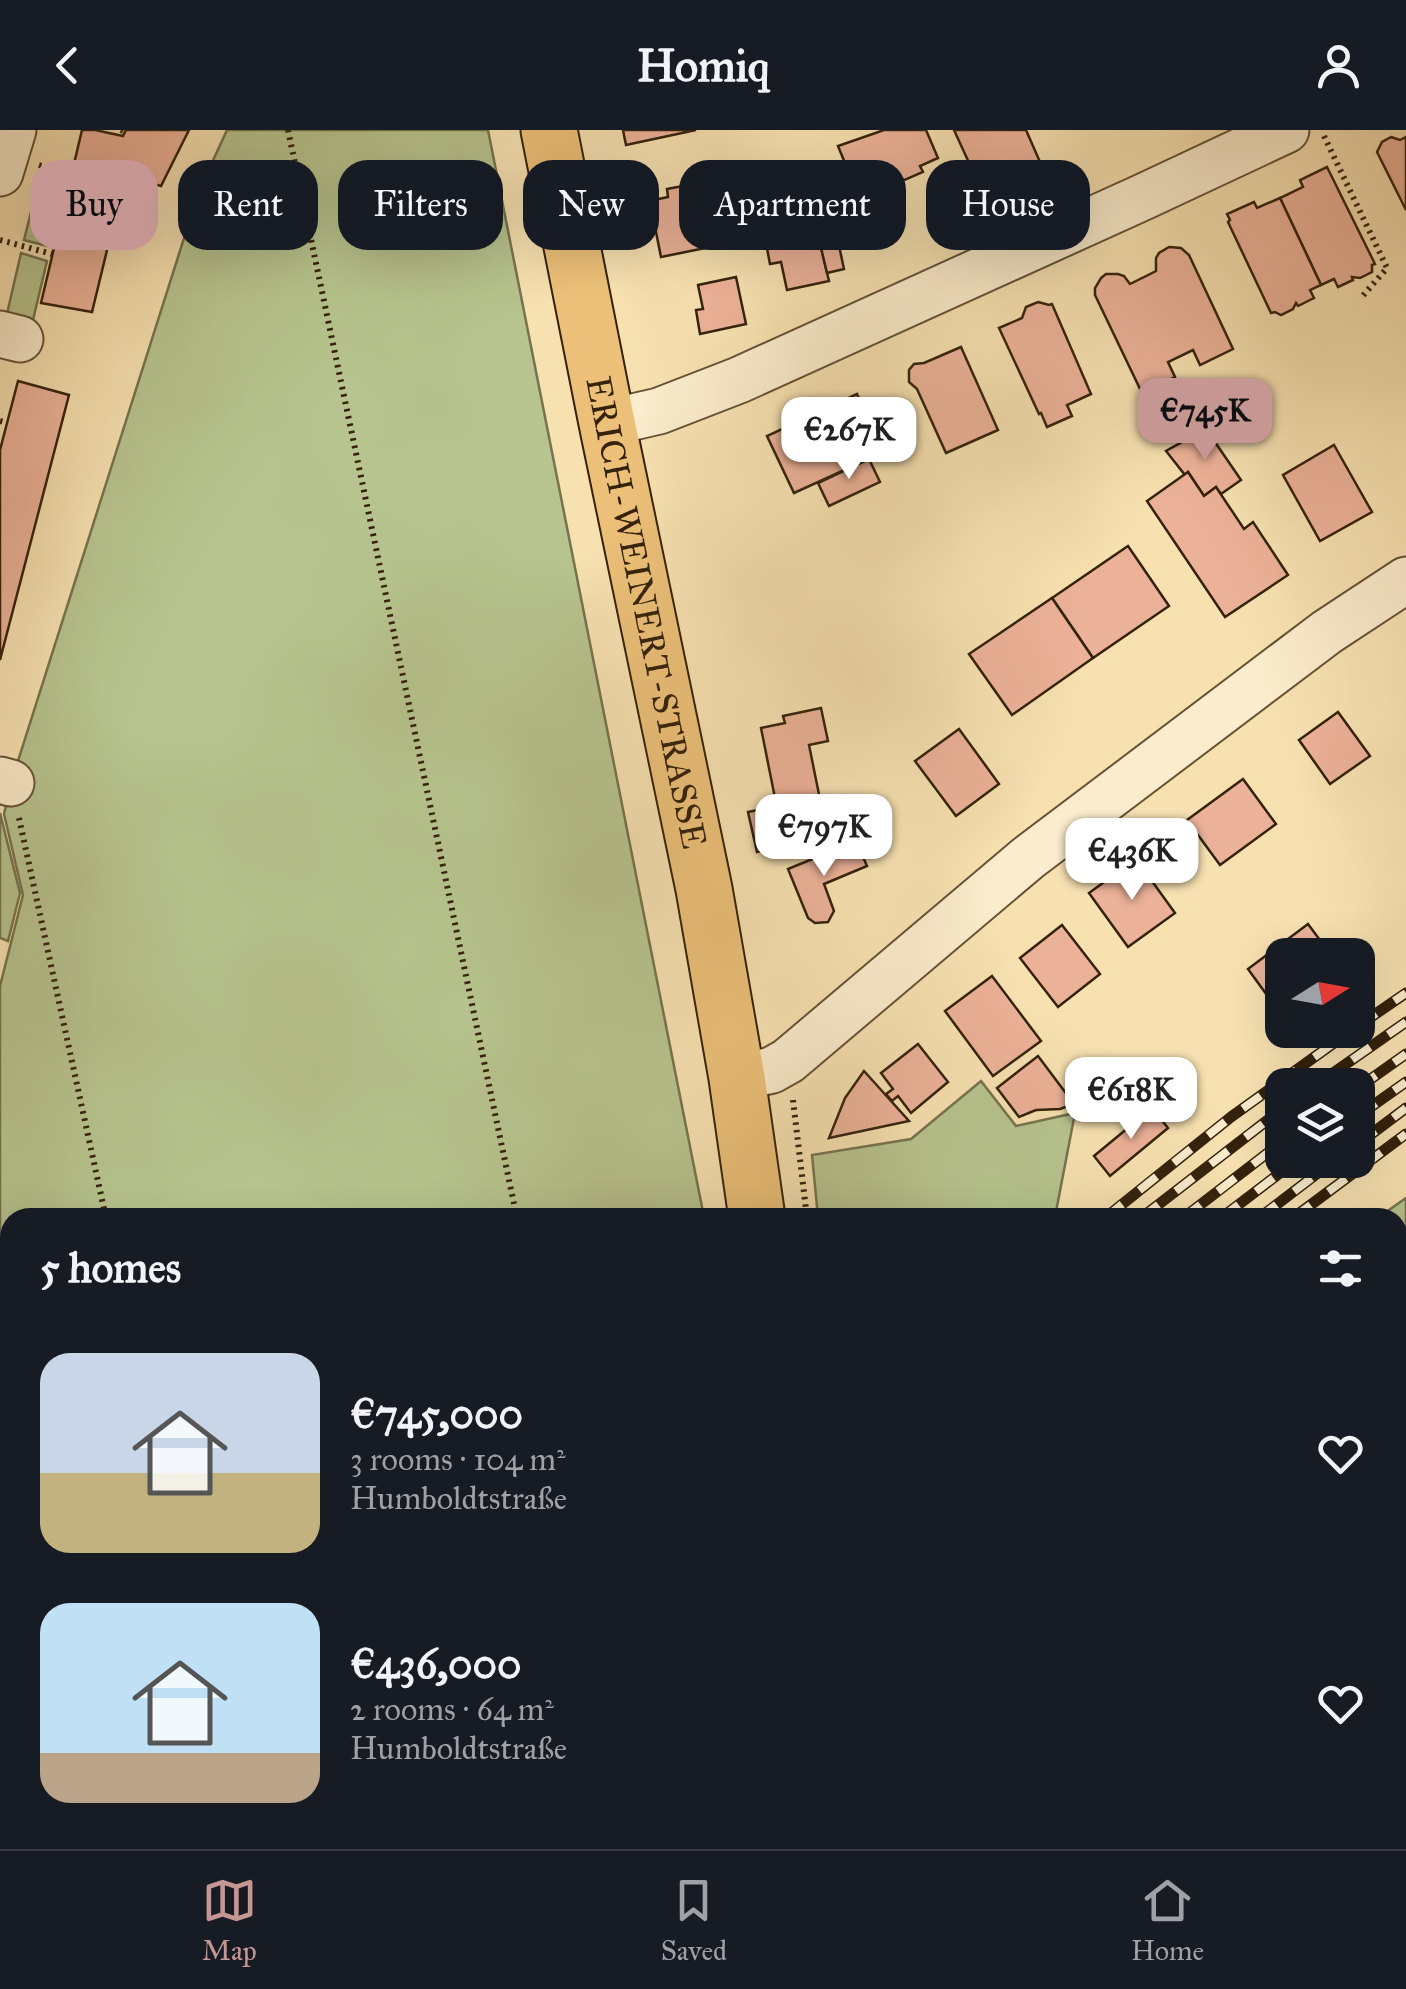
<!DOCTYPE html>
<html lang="en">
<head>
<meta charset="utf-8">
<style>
  :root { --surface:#171b24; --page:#20242c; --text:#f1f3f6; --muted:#9ea1a6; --line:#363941; --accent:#c59692 }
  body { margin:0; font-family:"IM FELL Great Primer",serif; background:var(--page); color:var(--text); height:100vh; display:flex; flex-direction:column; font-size:38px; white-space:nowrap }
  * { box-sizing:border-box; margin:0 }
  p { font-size:32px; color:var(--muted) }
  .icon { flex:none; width:55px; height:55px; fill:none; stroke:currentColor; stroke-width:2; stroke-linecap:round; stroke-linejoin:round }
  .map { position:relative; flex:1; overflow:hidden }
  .drawer { position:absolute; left:0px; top:1078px; width:1408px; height:642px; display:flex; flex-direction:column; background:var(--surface); border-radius:30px 30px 0 0; box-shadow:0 10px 40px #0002 }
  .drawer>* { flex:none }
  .banner { position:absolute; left:30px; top:30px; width:1348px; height:90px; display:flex; gap:20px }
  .needle { width:65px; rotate:79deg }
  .buttons { position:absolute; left:1265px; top:808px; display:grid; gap:20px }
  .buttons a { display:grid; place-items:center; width:110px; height:110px; border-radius:20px; background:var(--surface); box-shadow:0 10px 40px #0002; font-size:50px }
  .price { position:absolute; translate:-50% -85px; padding:0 22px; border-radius:20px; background:#fff; color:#222; font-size:32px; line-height:65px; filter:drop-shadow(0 2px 5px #0008) }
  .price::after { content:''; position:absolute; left:50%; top:60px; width:30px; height:22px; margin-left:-15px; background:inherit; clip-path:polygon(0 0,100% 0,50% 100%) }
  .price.on { background:var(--accent); color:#111 }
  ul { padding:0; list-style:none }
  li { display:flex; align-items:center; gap:30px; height:250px; padding:0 40px }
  li span { display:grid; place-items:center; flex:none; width:280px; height:200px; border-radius:30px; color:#555 }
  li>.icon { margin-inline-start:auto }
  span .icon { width:120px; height:120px; fill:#fffc; stroke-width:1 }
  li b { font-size:42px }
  h2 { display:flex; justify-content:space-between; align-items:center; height:120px; padding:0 40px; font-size:42px }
  .chip { padding:0 35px; border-radius:30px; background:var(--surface); box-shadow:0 10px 40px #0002; font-size:35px; line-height:90px }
  .chip.on { background:var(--accent); color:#111 }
  header { display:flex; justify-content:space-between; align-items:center; height:130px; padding:0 40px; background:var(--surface); font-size:45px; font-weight:700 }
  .tabs { display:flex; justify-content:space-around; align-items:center; height:140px; border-top:2px solid var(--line); background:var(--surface); font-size:28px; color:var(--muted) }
  .tabs a { display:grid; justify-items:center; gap:5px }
  .tabs .on { color:var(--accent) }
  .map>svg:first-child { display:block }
  .green { fill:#b7c48f; stroke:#76734e; stroke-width:2.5 }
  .building { fill:#ecb299; stroke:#34220c; stroke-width:2.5 }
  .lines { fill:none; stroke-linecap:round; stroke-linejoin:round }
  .minor-casing { stroke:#655235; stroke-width:49 }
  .major-casing { stroke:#34220c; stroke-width:59 }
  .path { stroke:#34220c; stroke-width:6; stroke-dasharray:2.5 5; stroke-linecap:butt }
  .minor { stroke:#faeccc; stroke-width:45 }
  .major { stroke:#ecc078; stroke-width:55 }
  .rail-casing { stroke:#34220c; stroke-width:11 }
  .rail { stroke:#faeccc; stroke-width:8; stroke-dasharray:22; stroke-linecap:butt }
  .labels { text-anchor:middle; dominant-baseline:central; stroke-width:8; stroke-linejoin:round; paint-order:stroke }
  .street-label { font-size:35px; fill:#34220c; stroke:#faeccc }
</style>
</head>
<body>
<header><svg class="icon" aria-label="back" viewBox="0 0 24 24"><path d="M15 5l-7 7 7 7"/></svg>Homiq<svg class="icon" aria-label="person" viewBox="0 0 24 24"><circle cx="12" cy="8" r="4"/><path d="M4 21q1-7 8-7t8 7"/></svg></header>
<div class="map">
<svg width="1406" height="1719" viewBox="0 0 1406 1719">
  <rect width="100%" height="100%" fill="#f7e1b1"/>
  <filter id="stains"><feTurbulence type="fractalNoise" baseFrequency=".002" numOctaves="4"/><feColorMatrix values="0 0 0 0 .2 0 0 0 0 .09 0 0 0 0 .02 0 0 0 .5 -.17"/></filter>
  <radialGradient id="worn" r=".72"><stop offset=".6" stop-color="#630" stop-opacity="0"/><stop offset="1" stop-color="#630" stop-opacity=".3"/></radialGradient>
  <!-- green -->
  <g class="green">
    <polygon points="227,0 488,0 704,1087 10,1088 10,1710 209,1710 198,1719 0,1719 0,856 23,765 4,684 11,653 199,61"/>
    <polygon points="44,41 68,48 51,117 24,110 33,74"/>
    <polygon points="21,123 47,131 32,194 6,188"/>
    <polygon points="0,683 20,763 8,811 0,808"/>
    <polygon points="981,951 1016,996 1075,983 1055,1087 818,1087 812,1025 911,1009"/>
    <polygon points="1406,1068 1406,1513 1398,1508 1398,1088 1379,1087"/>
  </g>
  <!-- building -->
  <g class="building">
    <polygon points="82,0 95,0 123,6 126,0 189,0 161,56 125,46 92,182 41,173"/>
    <polygon points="623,0 696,0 626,15"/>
    <polygon points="884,0 926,0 938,28 920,36 923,42 900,52 897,46 851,66 841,41 847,38 838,16"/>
    <polygon points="954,0 1026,0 1047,48 995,71 988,55 981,59"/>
    <polygon points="1391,7 1400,10 1406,7 1406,80 1377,22 1382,12"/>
    <polygon points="1327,37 1375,134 1372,135 1372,142 1360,148 1352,147 1353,150 1338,157 1334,149 1321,155 1280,68 1303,57 1300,50"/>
    <polygon points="683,56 684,64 715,57 720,79 728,77 735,112 661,127 655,97 645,99 640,73 668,67 667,59"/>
    <polygon points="1280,68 1321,155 1310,160 1314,168 1298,176 1296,173 1293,179 1281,185 1275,182 1271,183 1228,92 1230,90 1227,84 1254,72 1257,78"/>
    <polygon points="816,96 829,151 787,160 781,132 770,134 765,108"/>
    <polygon points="835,97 844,139 827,143 817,101"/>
    <polygon points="1169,117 1181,118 1189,125 1233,219 1200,235 1193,220 1168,232 1175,247 1142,263 1095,165 1095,158 1101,148 1106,144 1118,144 1124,146 1130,154 1156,141 1156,128 1159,123"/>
    <polygon points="736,147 746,194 700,204 696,180 703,179 698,155"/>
    <polygon points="1038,172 1049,175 1052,174 1091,264 1067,275 1072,286 1047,297 1041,283 1039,284 999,198 1022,188 1026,177"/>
    <polygon points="961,217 998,300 946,323 917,259 909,252 909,240 914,234 924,233"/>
    <polygon points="18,251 69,265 0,530 0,320"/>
    <polygon points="857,264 884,322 794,363 767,306"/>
    <polygon points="1206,299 1241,350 1221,364 1216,357 1204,366 1188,342 1185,345 1166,321"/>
    <polygon points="1334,315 1372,382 1320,411 1283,345"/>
    <polygon points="869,329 880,352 829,376 818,353"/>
    <polygon points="1188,342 1204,366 1216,357 1244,399 1253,392 1288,445 1225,487 1147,371"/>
    <polygon points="1128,416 1169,476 1093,528 1052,468"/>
    <polygon points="1052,468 1093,528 1012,585 969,524"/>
    <polygon points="821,578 828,611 809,615 823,684 780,693 761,598 785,593 783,586"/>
    <polygon points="1338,582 1370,626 1330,654 1299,610"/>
    <polygon points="959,599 999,654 956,686 915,631"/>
    <polygon points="1243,649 1276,694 1220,735 1187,690"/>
    <polygon points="777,676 785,715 757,722 748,682"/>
    <polygon points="856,711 867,736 824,754 834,781 828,792 815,793 808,788 788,739"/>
    <polygon points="1136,729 1175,783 1128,817 1089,763"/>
    <polygon points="1308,794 1331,825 1282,825 1282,886 1248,839"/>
    <polygon points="1062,795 1100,844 1058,877 1020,828"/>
    <polygon points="992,846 1041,911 993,946 945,881"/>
    <polygon points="918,914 948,952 911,983 898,966 892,971 886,964 893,959 881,943"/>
    <polygon points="1038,926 1074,974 1060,979 1036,980 1019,987 997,958"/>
    <polygon points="864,941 909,991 829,1008 845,968"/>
    <polygon points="1152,978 1168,998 1110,1046 1094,1026"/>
    <polygon points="10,1346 10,1424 0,1422 0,1385"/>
    <polygon points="699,1710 793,1710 781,1719 706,1719"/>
  </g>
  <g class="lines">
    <!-- minor casing -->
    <g class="minor-casing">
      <g id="minor">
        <polyline points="0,43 13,0"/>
        <polyline points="0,204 20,209"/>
        <polyline points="607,293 659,281 739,250 1143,67 1286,0"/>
        <polyline points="0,650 11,653"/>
        <polyline points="737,948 772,940 788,931 1028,728 1327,502 1406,450"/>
        <polyline points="244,1719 254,1710"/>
      </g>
    </g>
    <!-- major casing -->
    <g class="major-casing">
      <g id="major">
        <path id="s1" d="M549,0L607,293L704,759L737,948L757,1088"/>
        <polyline points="1022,1710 1029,1719"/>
      </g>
    </g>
    <!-- path -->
    <g class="path">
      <polyline points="121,0 125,2"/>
      <polyline points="288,0 517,1088"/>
      <polyline points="1324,6 1387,138 1361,168"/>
      <polyline points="39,35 71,45"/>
      <polyline points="0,110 52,124"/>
      <polyline points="0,291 7,293"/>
      <polyline points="19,688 106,1088"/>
      <polyline points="793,970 807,1088"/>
      <polyline points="0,1375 10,1336"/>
      <polyline points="0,1496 10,1499"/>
      <polyline points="966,1710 973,1719"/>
      <polyline points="1089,1710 1095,1719"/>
    </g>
    <!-- minor -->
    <use href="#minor" class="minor"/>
    <!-- major -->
    <use href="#major" class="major"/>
    <!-- rail casing -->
    <g class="rail-casing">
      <g id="rail">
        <polyline points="1358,896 1406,863"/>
        <polyline points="1316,955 1406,892"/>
        <polyline points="1358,958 1406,924"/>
        <polyline points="1358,986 1406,952"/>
        <polyline points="1358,1014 1406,978"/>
        <polyline points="1105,1088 1231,987 1352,900"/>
        <polyline points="1141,1088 1282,979"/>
        <polyline points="1183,1088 1282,1012"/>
        <polyline points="1221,1088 1297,1030"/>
        <polyline points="1259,1088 1335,1030"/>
        <polyline points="1293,1088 1406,1004"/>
        <polyline points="353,1719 364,1710"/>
        <polyline points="388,1719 399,1710"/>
        <polyline points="425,1719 435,1710"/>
        <polyline points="461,1719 472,1710"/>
        <polyline points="499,1719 510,1710"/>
        <polyline points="538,1719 548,1710"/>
      </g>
    </g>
    <!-- rail -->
    <use href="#rail" class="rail"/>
  </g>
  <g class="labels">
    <!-- street labels -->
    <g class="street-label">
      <text stroke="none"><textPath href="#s1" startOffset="492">ERICH-WEINERT-STRASSE</textPath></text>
    </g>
  </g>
  <rect width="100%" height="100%" filter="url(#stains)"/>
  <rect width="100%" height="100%" fill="url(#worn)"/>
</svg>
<div class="buttons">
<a><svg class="needle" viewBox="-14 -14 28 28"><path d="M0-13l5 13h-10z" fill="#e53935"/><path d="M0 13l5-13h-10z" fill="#9ea1a6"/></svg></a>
<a><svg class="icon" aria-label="layers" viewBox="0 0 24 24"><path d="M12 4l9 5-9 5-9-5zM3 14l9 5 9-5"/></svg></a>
</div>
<b class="price on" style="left:1205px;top:333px">€745K</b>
<b class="price" style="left:849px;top:352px">€267K</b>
<b class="price" style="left:824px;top:749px">€797K</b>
<b class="price" style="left:1132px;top:773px">€436K</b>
<b class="price" style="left:1131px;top:1012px">€618K</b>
<div class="banner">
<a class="chip on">Buy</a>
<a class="chip">Rent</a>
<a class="chip">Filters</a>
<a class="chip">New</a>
<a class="chip">Apartment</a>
<a class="chip">House</a>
</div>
<section class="drawer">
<h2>5 homes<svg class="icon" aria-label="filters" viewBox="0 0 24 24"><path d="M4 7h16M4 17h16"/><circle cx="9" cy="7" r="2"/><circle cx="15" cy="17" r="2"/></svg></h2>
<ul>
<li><span style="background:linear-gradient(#c9d6e8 60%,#c2b280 0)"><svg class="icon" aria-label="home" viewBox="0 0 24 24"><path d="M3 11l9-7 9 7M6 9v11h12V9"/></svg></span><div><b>€745,000</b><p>3 rooms · 104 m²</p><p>Humboldtstraße</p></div><svg class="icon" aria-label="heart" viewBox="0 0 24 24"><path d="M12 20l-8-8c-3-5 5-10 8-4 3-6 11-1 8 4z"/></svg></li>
<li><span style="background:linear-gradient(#bfe0f5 75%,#b9a48a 0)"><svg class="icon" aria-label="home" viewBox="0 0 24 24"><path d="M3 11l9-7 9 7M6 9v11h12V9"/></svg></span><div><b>€436,000</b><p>2 rooms · 64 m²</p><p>Humboldtstraße</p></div><svg class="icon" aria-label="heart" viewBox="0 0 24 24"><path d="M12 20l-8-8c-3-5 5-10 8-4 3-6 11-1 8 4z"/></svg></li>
</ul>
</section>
</div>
<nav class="tabs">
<a class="on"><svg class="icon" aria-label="map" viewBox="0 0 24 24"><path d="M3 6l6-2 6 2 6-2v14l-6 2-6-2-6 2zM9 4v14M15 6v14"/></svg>Map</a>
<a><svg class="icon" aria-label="saved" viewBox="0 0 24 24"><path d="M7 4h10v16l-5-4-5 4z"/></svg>Saved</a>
<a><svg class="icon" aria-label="home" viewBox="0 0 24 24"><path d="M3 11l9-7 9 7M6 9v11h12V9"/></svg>Home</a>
</nav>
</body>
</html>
